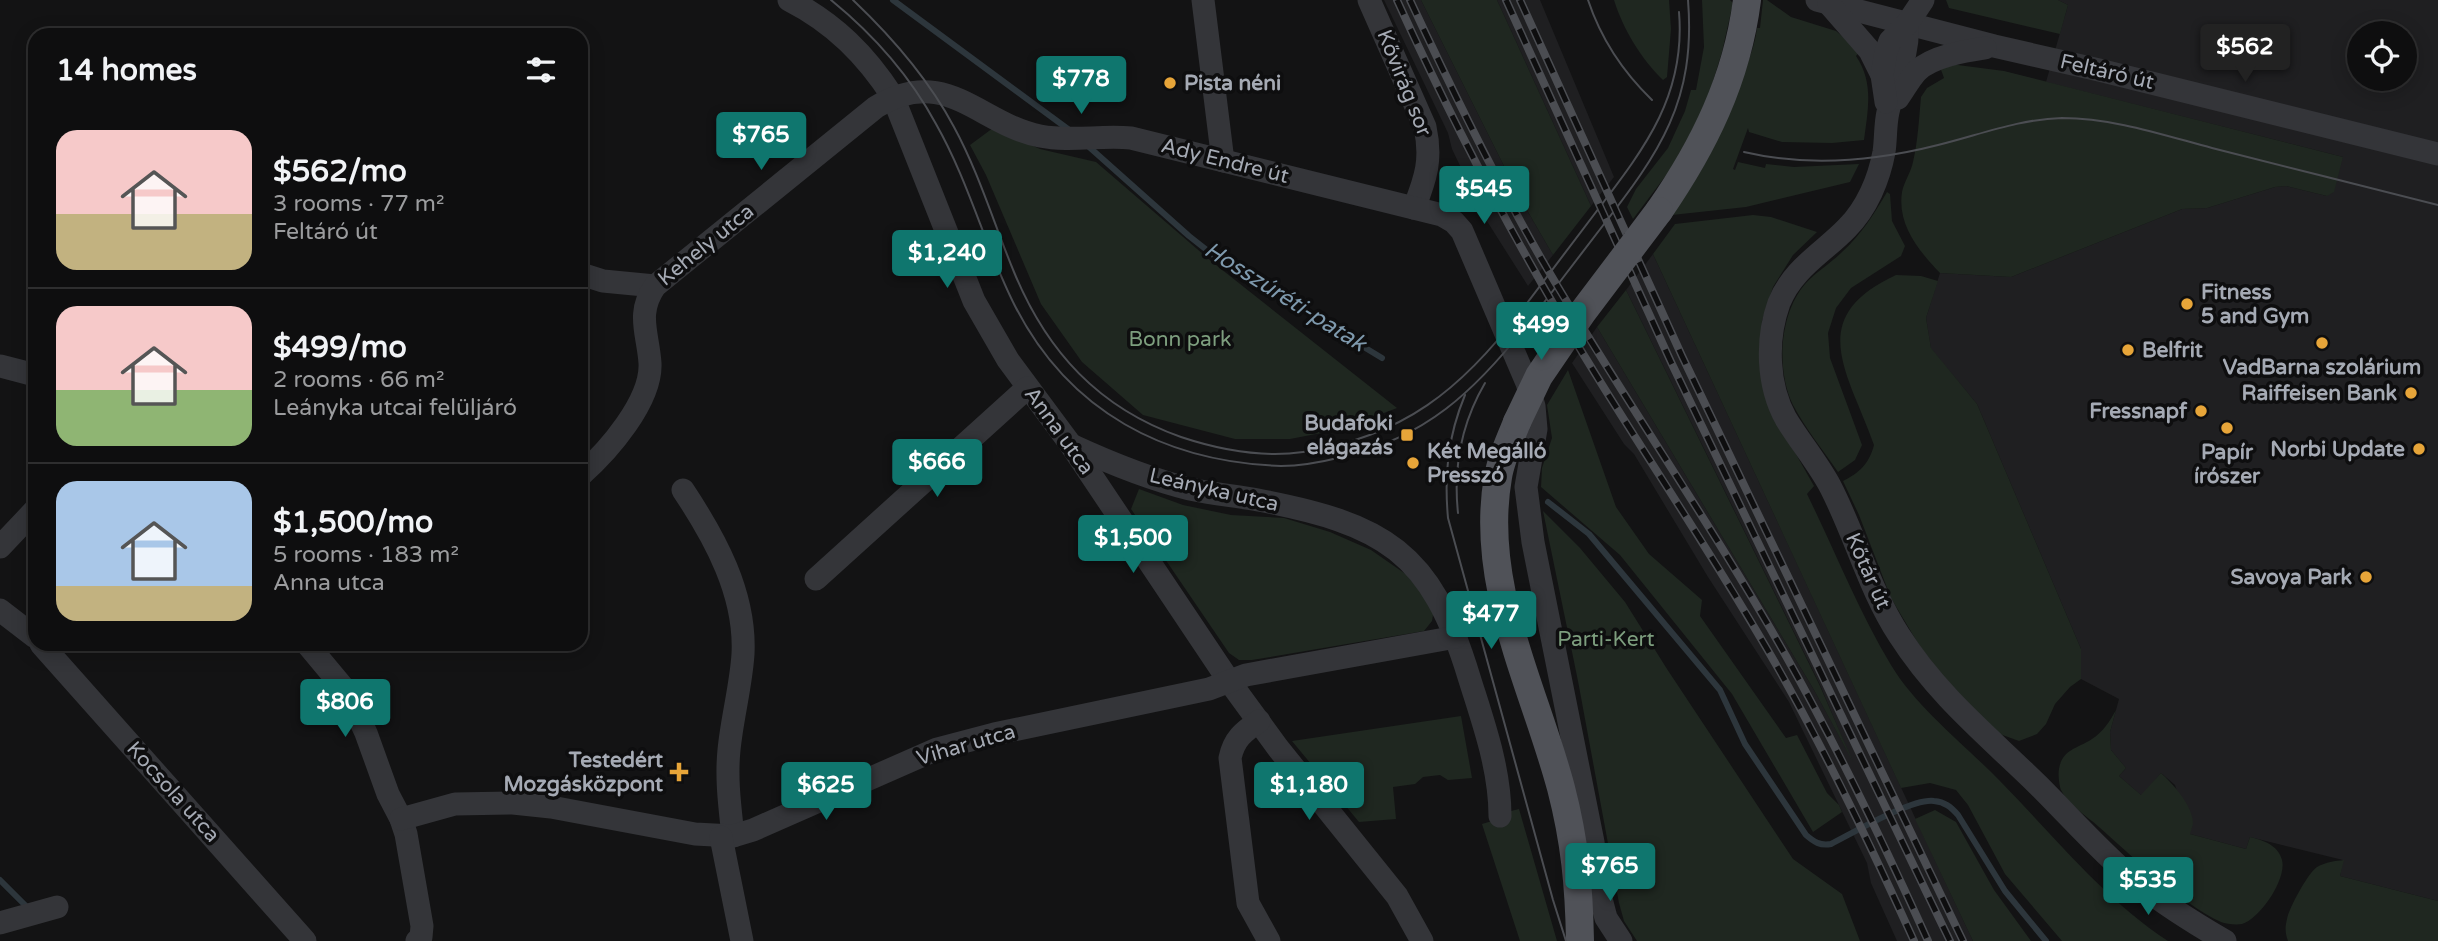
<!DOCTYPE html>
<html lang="en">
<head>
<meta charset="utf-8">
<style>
  :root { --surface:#0e0e0f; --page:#171718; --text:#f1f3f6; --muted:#9b9c9e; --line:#2e2e2f; --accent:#0f766e }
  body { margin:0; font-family:"Varela Round",sans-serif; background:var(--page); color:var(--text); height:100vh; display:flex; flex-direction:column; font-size:26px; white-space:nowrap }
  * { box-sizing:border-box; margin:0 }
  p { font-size:23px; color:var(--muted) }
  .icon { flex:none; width:38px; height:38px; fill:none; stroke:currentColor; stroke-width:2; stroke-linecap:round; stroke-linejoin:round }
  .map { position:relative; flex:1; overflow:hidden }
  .side { position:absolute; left:28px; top:28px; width:560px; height:623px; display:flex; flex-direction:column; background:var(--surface); border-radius:21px; box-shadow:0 4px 18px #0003,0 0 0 2px var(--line) }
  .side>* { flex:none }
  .buttons { position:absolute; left:2347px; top:21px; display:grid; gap:14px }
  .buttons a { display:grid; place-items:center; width:70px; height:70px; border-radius:50%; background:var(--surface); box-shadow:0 4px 18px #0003,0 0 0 2px var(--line); font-size:35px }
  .price { position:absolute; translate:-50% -60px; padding:0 16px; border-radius:7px; background:var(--accent); color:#fff; font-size:23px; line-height:46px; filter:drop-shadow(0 2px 4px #0008) }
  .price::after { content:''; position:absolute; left:50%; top:42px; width:21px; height:16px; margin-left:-10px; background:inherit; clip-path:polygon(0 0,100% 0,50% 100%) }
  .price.selected { background:#222; color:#fff }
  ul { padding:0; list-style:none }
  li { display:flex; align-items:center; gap:21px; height:175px; padding:0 28px }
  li+li { border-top:2px solid var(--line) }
  li span { display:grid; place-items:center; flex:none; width:196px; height:140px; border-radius:21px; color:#555 }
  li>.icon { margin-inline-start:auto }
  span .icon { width:84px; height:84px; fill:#fffc; stroke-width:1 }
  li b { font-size:30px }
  h2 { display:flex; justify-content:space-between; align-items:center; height:84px; padding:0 28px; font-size:30px }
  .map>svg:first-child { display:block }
  .built { fill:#1f1f21; fill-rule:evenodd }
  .green { fill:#1f2720 }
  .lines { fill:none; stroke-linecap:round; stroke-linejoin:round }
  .stream { stroke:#2d363c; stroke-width:6 }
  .minor { stroke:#343539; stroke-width:23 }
  .major { stroke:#505258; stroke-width:28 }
  .tram { stroke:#4b4d52; stroke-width:2 }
  .rail-casing { stroke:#4b4d52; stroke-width:8 }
  .rail { stroke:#0e0e0f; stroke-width:5; stroke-dasharray:16; stroke-linecap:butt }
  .major-bridge { stroke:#505258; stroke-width:28 }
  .poi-dot { fill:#e7a539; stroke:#0e0e0f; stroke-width:2.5 }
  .labels { text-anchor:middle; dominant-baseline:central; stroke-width:7; stroke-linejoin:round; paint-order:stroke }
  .street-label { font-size:21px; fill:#a5aab4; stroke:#0e0e0f }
  .poi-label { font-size:21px; font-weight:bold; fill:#a5aab4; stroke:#0e0e0f; text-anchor:end }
  .park-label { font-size:21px; fill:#7d9e7e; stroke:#0e0e0f }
  .water-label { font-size:23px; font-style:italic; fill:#7e99ad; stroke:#0e0e0f }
</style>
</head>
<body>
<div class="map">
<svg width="2438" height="941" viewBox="0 0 2438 941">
  <rect width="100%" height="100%" fill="#131314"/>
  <!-- built -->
  <g class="built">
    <polygon points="1384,0 1421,0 1520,198 1553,255 1528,286 1485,218 1452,149 1448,133"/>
    <polygon points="1497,0 1540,0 1614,177 1591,206"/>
    <path d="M2058,0H2438V901L2340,876L2343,860L2250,837L2246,849L2190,834L2175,785L2161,773L2142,796L2119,776L2126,768L2111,750L2110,732L2119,699L2081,679V649L1977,404L1931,349L1926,318L1940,273L2011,277L2182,209L2207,208L2275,187L2286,186L2327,196L2343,157L2046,82L2068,5ZM2359,33H2404V79H2359Z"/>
    <polygon points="1653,254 1925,839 1973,941 1897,941 1871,883 1867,863 1789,702 1708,577 1634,454 1624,444 1572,363 1597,327 1814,690 1848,752 1820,685 1626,290"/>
  </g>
  <!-- green -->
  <g class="green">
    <polygon points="1421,0 1497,0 1591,206 1553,255 1520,198"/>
    <path d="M1614,0H1669L1671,29L1667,77L1663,80C1641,59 1623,29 1614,0Z"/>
    <polygon points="1702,0 1730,0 1733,3 1722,52 1705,107 1670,170 1633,219 1627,207 1636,189 1668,148 1685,111 1691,90 1696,90 1704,47"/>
    <path d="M1763,0H1767L1791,17L1836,31L1860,51L1856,56C1874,83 1868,109 1864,140L1832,143L1782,142L1749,132L1748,128L1733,169L1735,170L1738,162L1765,168L1766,164L1794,167L1859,164L1850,182L1746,207L1672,215C1703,173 1725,128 1742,79C1748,62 1755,45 1757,28H1760Z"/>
    <polygon points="1946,0 2058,0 2068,5 2060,34 1949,8"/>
    <path d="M1950,64L2004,71L2343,157L2334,192L2327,196L2286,186L2275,187L2207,208L2182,209L2011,277L1940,273C1919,251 1897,225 1902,192C1904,182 1911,172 1913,162C1918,141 1919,118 1921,97L1927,88L1944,78L1940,67Z"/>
    <polygon points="993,128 1040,149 1096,162 1211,261 1397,408 1342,429 1290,439 1235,439 1143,415 1082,362 1041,304 986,175 970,145"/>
    <path d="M1887,192L1890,194L1892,221L1905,246L1901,256L1851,288L1836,308L1828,333L1830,358L1862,445L1855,460L1838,472C1823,450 1805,428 1793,405C1776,370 1779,313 1806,283C1816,272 1831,263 1842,252C1861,235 1874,214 1887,192Z"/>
    <path d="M1753,215L1771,217L1817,232L1793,255L1773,287L1762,321L1761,359L1779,424L1814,486L1807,494C1835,551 1858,610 1891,665C1916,707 1965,745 2000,781C2054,836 2103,898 2168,941H2062L2005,874L1968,805L1956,790L1930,783L1901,788L1653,254L1675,224Z"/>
    <path d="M1896,275L1921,276L1938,281L1926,318L1931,348L1977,404L2081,649V679L2070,687L2055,704L2046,724L2037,734L2019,741L1997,733L1943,676L1919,645L1891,598L1859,515L1843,481C1859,473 1869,464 1874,445C1849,373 1803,318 1896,275Z"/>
    <polygon points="1626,290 1820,686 1853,762 1814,690 1597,327"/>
    <polygon points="1568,370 1616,507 1649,554 1702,600 1700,616 1786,738 1797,735 1827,793 1839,805 1842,812 1813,832 1732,694 1620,555 1541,487 1542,468 1552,438 1547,405"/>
    <polygon points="1139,489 1183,505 1231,515 1284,518 1330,532 1371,550 1407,575 1434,609 1432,621 1424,631 1252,660 1239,660 1229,653 1131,509"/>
    <polygon points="1543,511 1580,548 1625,602 1667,669 1793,859 1842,894 1860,941 1637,941 1624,921 1619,903 1578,681"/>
    <path d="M2116,710L2110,732L2111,750L2126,768L2119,776L2141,795L2161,773C2173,784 2192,805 2193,822C2193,826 2191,830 2190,834L2246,849L2250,837C2263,840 2278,845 2282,860C2287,879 2260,919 2242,924C2236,925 2226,924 2221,922C2180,903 2133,857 2099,827C2087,816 2068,805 2061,790C2059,785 2058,774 2059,769C2062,749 2079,748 2092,739C2103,732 2110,721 2116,710Z"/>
    <polygon points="1461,716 1472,778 1448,780 1440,775 1423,777 1415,784 1393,787 1396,819 1359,822 1292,741"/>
    <polygon points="1519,809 1557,941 1520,941 1482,824 1502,818 1503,813"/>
    <polygon points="1935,810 1956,822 1994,890 2031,941 1973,941 1915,819"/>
    <path d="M2344,860L2340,876L2438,901V941H2288C2285,933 2285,927 2287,919C2289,908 2308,873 2317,867C2326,862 2335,861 2344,860Z"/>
  </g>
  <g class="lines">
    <!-- stream -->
    <g class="stream">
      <polyline points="893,0 1072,132"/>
      <polyline points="1088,146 1189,236 1217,258 1382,358"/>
      <path d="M1548,502L1589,534L1720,690L1745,744L1806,835C1814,842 1820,846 1831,844C1853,833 1912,798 1934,801C1945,802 1951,807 1958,815L2005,891L2046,941"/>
      <polyline points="0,880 31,911"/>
    </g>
    <!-- minor -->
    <g class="minor">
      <path d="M789,0C834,23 866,55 893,97L974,301L1008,360L1071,445L1229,681L1278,748L1397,896L1422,941"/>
      <polyline points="1203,0 1223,161"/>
      <path d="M1369,0L1425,127C1432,159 1426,178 1414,208"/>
      <polyline points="1817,0 1994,46 2099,70 2438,154"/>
      <polyline points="1829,4 1870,51 1882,75"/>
      <path d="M1907,24C1910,54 1894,83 1888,112C1885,125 1886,139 1884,152C1879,179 1867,208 1847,228C1823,253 1793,268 1779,303C1766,339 1767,385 1786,419C1800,442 1817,462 1830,486C1855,534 1869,589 1899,635C1938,696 1987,735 2038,785C2070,817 2100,851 2135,881C2163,904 2194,923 2225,941"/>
      <path d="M1898,98C1904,90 1910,78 1917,71C1933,56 1965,51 1985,48"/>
      <polyline points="1886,102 1882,75 1886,52 1890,41 1907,24 1923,0"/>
      <polyline points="581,274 603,281 655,286"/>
      <polyline points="0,366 35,375"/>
      <path d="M1071,445C1110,463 1149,479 1190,489C1213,494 1236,496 1258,500C1384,524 1431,551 1469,677C1483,722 1500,768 1500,816"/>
      <path d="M581,475C608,451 652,401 650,363C648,333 636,314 655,286L876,107C946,64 979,124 1040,136C1070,142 1101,135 1131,138L1442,215L1454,222L1462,231L1527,383L1534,406L1536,429L1526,487L1533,542L1593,842L1600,895L1606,918L1621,941"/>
      <path d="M683,490C715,538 746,594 743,654C741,686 732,718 729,750C726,779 730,808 733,836"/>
      <polyline points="0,547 35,510"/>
      <polyline points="816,579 1027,388"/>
      <polyline points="0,610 35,637"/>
      <polyline points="41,644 305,941"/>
      <polyline points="307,644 347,692 366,733 388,794 401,819 406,834 422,926 421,937 417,941"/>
      <path d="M1259,721C1243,732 1234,739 1230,758L1248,903L1269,941"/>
      <polyline points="401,819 455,804 513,803 551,807 695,834 733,836 753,830 937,749 994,734 1209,689 1246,675 1456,637"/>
      <polyline points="721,837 742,941"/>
      <polyline points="0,923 57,907"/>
    </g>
    <!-- major -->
    <g class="major">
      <path d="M1659,211C1704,146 1737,79 1747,0"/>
      <path d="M1517,422C1510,440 1501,458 1498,477C1479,585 1534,687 1561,788C1575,842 1579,886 1580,941"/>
    </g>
    <!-- tram -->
    <g class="tram">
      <path d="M831,0C874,35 910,76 936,124C969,182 985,247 1015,306C1069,412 1165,462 1281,466C1301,466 1322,462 1342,457C1425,438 1475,391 1526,326C1551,293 1576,261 1601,228C1660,152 1696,101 1688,0"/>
      <path d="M853,0C893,38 928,78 954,127C979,173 994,224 1014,272C1047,352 1099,408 1181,437C1220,450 1261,458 1303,452C1403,437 1462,389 1521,311C1546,278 1571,245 1596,212C1644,149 1686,96 1679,12"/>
      <path d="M1588,0C1601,39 1622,71 1652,100"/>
      <path d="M1744,152C1808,167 1875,161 1938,145C1979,135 2019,119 2062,118C2113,118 2163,135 2212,148C2287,167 2363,186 2438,205"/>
      <path d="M1465,395C1448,436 1444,474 1448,518L1553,900L1566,941"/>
      <path d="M1458,513C1453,466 1461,424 1485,383"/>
    </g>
    <!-- rail casing -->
    <g class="rail-casing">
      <g id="rail">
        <path d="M1397,0C1439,92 1484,182 1534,270C1608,403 1698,528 1774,661C1826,752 1871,846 1914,941"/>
        <path d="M1410,0C1451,88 1494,176 1542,260C1620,394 1710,521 1786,656C1838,748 1884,844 1928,941"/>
        <polyline points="1506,0 1671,362 1950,941"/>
        <polyline points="1520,0 1682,356 1963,941"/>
      </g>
    </g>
    <!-- rail -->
    <use href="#rail" class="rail"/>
    <!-- major-bridge -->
    <polyline class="major-bridge" points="1517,422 1539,376 1582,313 1659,211"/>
  </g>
  <!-- markers -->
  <g class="poi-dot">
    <circle cx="1170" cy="83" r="7"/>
    <circle cx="2187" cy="304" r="7"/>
    <circle cx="2322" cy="343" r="7"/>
    <circle cx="2128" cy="350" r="7"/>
    <circle cx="2411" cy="393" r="7"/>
    <circle cx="2201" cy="411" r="7"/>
    <circle cx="2227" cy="428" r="7"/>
    <rect x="1400" y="428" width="14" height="14" rx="3.5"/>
    <circle cx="2419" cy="449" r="7"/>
    <circle cx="1413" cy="463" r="7"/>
    <circle cx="2366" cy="577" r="7"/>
    <path d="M675.5 761.5h7v7h7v7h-7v7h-7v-7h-7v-7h7z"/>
  </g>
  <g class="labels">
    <!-- street labels -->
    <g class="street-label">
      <text transform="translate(2107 72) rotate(13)">Feltáró út</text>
      <text transform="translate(1404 83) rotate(68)">Kővirág sor</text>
      <text transform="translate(1225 161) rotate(14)">Ady Endre út</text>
      <text transform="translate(706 245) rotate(-39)">Kehely utca</text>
      <text transform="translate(1059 431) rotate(54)">Anna utca</text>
      <text transform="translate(1214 490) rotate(13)">Leányka utca</text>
      <text transform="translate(1868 571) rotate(66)">Kőtár út</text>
      <text transform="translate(966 745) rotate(-16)">Vihar utca</text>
      <text transform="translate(173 792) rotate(48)">Kocsola utca</text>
    </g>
    <!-- poi labels -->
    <g class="poi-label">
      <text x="1184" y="83" text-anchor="start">Pista néni</text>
      <text x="2201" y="292" text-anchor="start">Fitness<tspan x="2201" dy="24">5 and Gym</tspan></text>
      <text x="2142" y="350" text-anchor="start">Belfrit</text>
      <text x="2322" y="367" text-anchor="middle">VadBarna szolárium</text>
      <text x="2397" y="393">Raiffeisen Bank</text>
      <text x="2187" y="411">Fressnapf</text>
      <text x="1393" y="423">Budafoki<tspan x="1393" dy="24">elágazás</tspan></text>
      <text x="2405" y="449">Norbi Update</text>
      <text x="1427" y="451" text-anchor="start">Két Megálló<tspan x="1427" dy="24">Presszó</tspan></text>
      <text x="2227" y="452" text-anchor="middle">Papír<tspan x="2227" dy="24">írószer</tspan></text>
      <text x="2352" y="577">Savoya Park</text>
      <text x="663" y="760">Testedért<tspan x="663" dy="24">Mozgásközpont</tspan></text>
    </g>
    <!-- park labels -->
    <g class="park-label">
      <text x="1180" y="339">Bonn park</text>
      <text x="1606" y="639">Parti-Kert</text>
    </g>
    <!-- water labels -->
    <g class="water-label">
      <text transform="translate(1285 297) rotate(32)">Hosszúréti-patak</text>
    </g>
  </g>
</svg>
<div class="buttons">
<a><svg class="icon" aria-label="locate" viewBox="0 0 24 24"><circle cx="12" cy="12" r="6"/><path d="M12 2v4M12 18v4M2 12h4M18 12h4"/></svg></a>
</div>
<b class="price selected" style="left:2245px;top:84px">$562</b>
<b class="price" style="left:1081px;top:116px">$778</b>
<b class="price" style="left:761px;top:172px">$765</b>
<b class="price" style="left:1484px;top:226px">$545</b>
<b class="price" style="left:947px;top:290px">$1,240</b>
<b class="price" style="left:1541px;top:362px">$499</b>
<b class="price" style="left:937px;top:499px">$666</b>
<b class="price" style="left:1133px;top:575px">$1,500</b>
<b class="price" style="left:1491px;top:651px">$477</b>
<b class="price" style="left:345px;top:739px">$806</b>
<b class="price" style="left:826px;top:822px">$625</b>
<b class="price" style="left:1309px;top:822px">$1,180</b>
<b class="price" style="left:1610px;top:903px">$765</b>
<b class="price" style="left:2148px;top:917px">$535</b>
<section class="side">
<h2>14 homes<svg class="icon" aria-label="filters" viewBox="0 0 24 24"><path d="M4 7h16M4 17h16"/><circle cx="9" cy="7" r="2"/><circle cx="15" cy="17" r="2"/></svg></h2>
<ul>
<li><span style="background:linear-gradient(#f6c9c9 60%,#c2b280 0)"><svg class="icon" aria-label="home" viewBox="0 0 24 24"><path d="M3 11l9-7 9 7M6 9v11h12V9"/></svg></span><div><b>$562/mo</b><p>3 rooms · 77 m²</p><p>Feltáró út</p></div></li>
<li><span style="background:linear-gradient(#f6c9c9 60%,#8fb573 0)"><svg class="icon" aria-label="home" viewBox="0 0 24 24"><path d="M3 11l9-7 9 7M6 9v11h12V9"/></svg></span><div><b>$499/mo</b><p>2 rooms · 66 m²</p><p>Leányka utcai felüljáró</p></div></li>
<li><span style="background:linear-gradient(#a9c7e8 75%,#c2b280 0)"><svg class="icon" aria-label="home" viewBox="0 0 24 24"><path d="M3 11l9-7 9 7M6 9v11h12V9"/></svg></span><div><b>$1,500/mo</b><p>5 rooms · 183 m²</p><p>Anna utca</p></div></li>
</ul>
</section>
</div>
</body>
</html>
